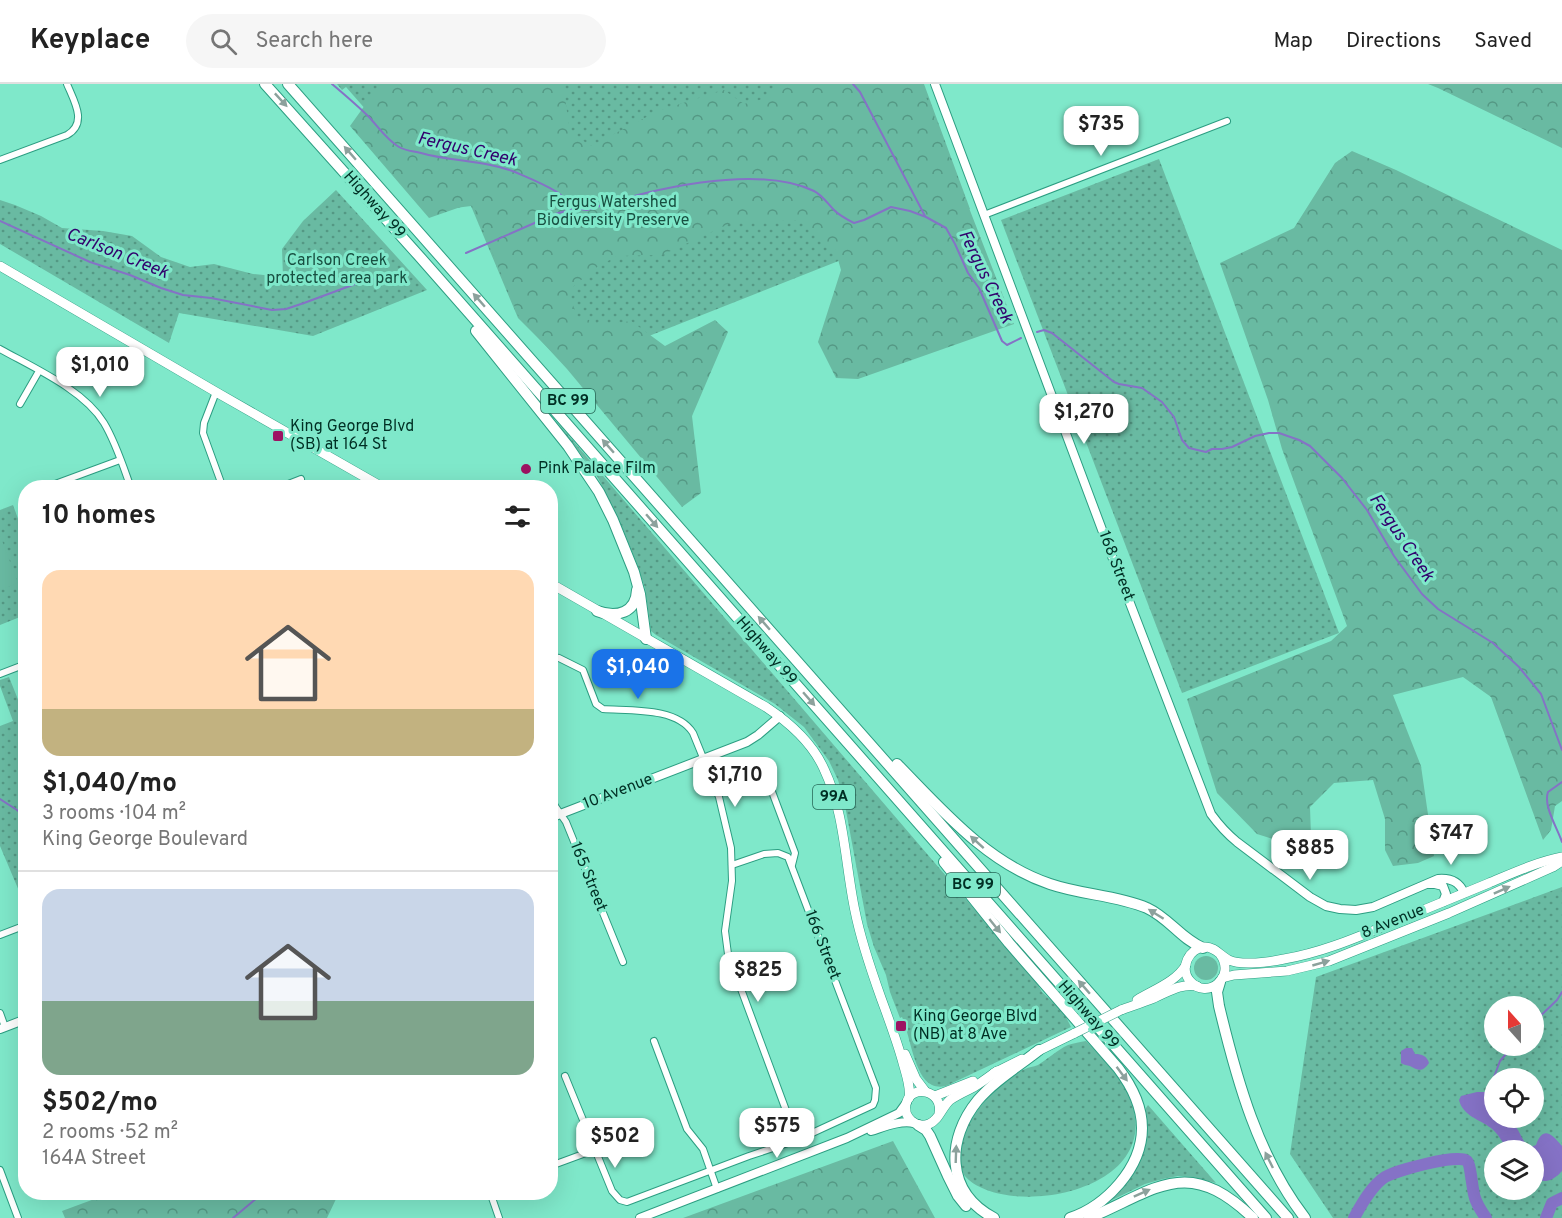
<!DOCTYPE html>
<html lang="en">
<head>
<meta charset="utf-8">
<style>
  :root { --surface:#fff; --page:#f6f6f6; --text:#222; --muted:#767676; --line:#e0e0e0; --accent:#1a73e8 }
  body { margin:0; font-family:Overpass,sans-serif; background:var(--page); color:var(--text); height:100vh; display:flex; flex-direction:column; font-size:22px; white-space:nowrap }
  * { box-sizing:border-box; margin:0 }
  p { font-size:20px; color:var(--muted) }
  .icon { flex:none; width:33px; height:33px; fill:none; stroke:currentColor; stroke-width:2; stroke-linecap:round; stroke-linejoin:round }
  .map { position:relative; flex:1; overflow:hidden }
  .side { position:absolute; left:18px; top:396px; width:540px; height:720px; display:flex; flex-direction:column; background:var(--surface); border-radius:24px; box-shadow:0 6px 24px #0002 }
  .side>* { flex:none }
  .needle { width:39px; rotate:339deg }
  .fabs { position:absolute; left:1484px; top:912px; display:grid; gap:12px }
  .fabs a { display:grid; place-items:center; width:60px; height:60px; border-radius:50%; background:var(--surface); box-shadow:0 6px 24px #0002; font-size:30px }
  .price { position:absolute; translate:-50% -51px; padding:0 14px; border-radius:12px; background:#fff; color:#222; font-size:20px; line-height:39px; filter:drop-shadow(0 2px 3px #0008) }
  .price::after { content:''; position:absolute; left:50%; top:36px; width:18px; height:14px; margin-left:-9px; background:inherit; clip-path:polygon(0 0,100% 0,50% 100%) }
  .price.active { background:var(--accent); color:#fff }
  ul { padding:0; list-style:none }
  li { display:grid; align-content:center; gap:12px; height:318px; padding:0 24px }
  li+li { border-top:2px solid var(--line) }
  li span { display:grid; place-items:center; height:186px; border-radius:18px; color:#555 }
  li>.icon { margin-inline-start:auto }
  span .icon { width:108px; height:108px; fill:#fffc; stroke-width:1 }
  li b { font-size:26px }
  h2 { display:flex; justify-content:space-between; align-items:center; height:72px; padding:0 24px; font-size:26px }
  header { display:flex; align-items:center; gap:36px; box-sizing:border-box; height:84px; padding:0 30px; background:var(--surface); border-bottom:2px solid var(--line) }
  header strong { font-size:28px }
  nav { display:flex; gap:33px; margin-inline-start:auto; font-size:21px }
  .search { width:420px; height:54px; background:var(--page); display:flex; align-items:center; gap:15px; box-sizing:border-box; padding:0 21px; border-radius:33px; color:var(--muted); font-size:22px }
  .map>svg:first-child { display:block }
  .grass { fill:url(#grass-dots); fill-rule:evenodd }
  .forest { fill:url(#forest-crowns) }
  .garden { fill:#69baa2 }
  .water { fill:#8572c6 }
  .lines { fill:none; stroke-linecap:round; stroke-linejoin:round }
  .stream { stroke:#8572c6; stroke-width:2 }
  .river { stroke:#8572c6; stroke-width:12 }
  .street-casing { stroke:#2c9e82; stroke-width:8 }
  .secondary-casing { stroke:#2c9e82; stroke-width:10 }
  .primary-casing { stroke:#2c9e82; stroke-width:10 }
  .highway-casing { stroke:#2c9e82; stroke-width:12 }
  .street { stroke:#fff; stroke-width:6 }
  .secondary { stroke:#fff; stroke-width:8 }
  .primary { stroke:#fff; stroke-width:9 }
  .highway { stroke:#fff; stroke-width:10 }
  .primary-bridge-casing { stroke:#2c9e82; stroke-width:10; stroke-linecap:butt }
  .primary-bridge { stroke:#fff; stroke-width:9 }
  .oneway { fill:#8ca19c }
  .poi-dot { fill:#9d1362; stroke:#7fe8ca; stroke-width:2 }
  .labels { text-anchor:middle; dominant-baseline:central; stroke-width:6; stroke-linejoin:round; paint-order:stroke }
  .shield { fill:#7fe8ca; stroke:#266656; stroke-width:1.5 }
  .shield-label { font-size:15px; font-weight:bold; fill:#002f24 }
  .park-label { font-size:16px; fill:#184f41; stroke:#7fe8ca }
  .street-label { font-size:16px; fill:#002f24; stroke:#7fe8ca }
  .poi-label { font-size:16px; fill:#002f24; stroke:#7fe8ca; text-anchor:start }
  .water-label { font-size:18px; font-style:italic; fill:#32026d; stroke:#7fe8ca }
</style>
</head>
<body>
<header>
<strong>Keyplace</strong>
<div class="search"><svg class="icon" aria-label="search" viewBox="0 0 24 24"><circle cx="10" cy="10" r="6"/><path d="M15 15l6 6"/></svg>Search here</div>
<nav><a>Map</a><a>Directions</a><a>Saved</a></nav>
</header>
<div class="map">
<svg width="1562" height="1134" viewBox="0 0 1562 1134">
  <defs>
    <pattern id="grass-dots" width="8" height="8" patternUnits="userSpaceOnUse" patternTransform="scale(1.5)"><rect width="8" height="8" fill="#69baa2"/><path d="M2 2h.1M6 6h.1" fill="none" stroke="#549884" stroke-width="1.8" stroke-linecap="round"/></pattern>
    <pattern id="forest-crowns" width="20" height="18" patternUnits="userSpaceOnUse" patternTransform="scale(1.5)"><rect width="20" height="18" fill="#69baa2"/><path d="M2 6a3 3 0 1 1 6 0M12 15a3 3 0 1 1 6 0" fill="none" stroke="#549884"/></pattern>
  </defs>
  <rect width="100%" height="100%" fill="#7fe8ca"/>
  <!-- grass -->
  <g class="grass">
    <polygon points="337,0 924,0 970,125 568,284 518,234 471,122 432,127 409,75 346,3 342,6"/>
    <polygon points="1159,75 1339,549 1182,609 1001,136"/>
    <polygon points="336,106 427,206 313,252 179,229 169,259 0,160 0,116 15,121 41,132 62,144 103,147 132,152 161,173 190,183 214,180 253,190 283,193 282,165 303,137"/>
    <path d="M556,337L1036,897L1042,908L1064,929L1071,943L946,1002C941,1003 936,1003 932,1001C914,993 910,950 902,933L900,934L890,908L886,891L874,863L867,840L844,716L838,696L829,677L804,643L775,620L656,551L651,547L645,504L637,480L622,443L597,392Z"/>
    <polygon points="13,421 25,454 25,531 0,541 0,426"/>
    <polygon points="9,593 25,633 25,815 22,814 0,762 0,642 13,637 0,602 0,596"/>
    <path d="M1562,803V1134H1333L1290,1070L1316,893ZM1494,922H1533V962H1494ZM1494,994H1533V1034H1494ZM1494,1066H1533V1106H1494Z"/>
    <path d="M1086,957C1105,977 1128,1000 1134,1027C1153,1113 999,1134 964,1091C956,1071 963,1047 975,1030C986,1014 1006,992 1025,985C1029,983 1033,983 1038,981C1048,975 1057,966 1068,961C1074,959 1080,958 1086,957Z"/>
    <polygon points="1148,1021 1216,1099 1193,1093 1178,1092 1163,1095 1145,1100 1108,1118 1128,1094 1146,1024"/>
  </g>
  <!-- forest -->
  <g class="forest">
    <polygon points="380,0 563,0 570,48 591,62 658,27 724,6 744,20 771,13 781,0 921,0 1014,240 858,295 836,294 818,258 841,186 835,165 801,136 733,138 662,171 617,172 597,183 569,206 576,232 605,241 631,237 665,262 715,236 728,248 692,332 701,409 682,423 567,285 519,233 472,119 429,134 350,42"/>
    <polygon points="1428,0 1562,0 1562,64 1438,4"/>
    <polygon points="1352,67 1396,86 1562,166 1562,717 1555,722 1551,746 1543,756 1491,613 1463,593 1393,611 1421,682 1434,772 1418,779 1393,782 1385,766 1385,735 1373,696 1334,699 1310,723 1311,752 1289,760 1257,750 1217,709 1187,615 1331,557 1347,542 1282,365 1268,316 1220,179 1294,144 1335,79"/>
    <polygon points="893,1057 935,1134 683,1134"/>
    <polygon points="107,1108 332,1108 336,1115 327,1134 65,1134 62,1127 108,1110"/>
  </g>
  <!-- garden -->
  <g class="garden">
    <polygon points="0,451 18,499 0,506"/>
    <circle cx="1206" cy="884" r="12"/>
  </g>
  <!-- water -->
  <g class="water">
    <path d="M1406,964H1412L1415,970C1422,970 1427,972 1429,979C1422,989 1418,986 1410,982C1407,981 1404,981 1401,979V967Z"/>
    <path d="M1477,1008H1488L1494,1012V1034H1506C1510,1037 1515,1041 1518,1046C1522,1053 1523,1059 1531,1063L1536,1061C1543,1041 1552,1050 1562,1062V1087C1553,1097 1544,1101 1533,1092V1066H1509C1503,1060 1498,1049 1491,1044C1479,1035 1463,1032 1459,1016L1461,1012Z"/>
  </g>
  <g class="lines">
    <!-- stream -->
    <g class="stream">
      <path d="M332,0C345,11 358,22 370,34C379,44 387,56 399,63C406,67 413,67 421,69C452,78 485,76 515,88C529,94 544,100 557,108C567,115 574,126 587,126C647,106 755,79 814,107C822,111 828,120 834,126C840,132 846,135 854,139L864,136L891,123L910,127L926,133L946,144L955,160L968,189L979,204L1002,257L1007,261L1021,254"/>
      <polyline points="853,0 860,8 925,132"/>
      <polyline points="0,137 90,178 130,191 161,204 183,211 211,214 272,226 286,225 304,219 366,196 401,192"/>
      <polyline points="466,169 555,130 577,124"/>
      <polyline points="1037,248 1044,246 1052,249 1114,298 1119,300 1142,304 1162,318 1174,333 1182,356 1189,364 1206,368 1212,365 1222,365 1232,363 1255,352 1269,349 1279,349 1299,356 1310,362 1342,394 1367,426 1394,472 1422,510 1438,525 1493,559 1519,583 1541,610 1562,666"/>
      <path d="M1562,698L1548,708C1543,722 1557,743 1562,758"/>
      <polyline points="0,715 17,726 26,733"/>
      <polyline points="1533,939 1557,916 1562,908"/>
      <polyline points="1488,1009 1500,977 1513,962"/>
      <polyline points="1561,1114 1562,1110"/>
      <polyline points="233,1134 264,1108"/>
    </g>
    <!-- river -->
    <g class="river">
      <path d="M1354,1134C1361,1121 1372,1101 1385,1093C1395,1087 1458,1069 1467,1077C1471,1081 1472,1106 1475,1114C1477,1121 1482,1128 1486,1134"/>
      <polyline points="1546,1134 1552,1119 1562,1114"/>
    </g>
    <!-- street casing -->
    <g class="street-casing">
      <g id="street">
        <path d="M0,76L67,51C88,39 74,17 67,0"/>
        <polyline points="984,131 1227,37"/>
        <path d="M0,265C34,284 84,306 104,339C116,359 123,382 131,404"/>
        <polyline points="216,308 204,339 203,349 223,404"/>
        <polyline points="20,320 39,287"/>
        <polyline points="55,400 120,376"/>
        <polyline points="278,404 301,395"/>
        <path d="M559,574L583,586L596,620L603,625C630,627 677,623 693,649L719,713L731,764L732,797L725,847L728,870L797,1056"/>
        <polyline points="0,590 26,580"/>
        <polyline points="771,705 795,769 792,781"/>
        <polyline points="550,710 555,722 566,738 623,878"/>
        <polyline points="0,851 26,841"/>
        <polyline points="0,929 5,943"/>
        <polyline points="654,957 687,1045 703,1065 717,1105"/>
        <polyline points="565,992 612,1107 620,1116 627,1118 749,1072 797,1056 873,1021 875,1016 876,1004 788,773 778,769 764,770 732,781"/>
        <polyline points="556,1080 594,1066"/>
        <polyline points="0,1086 18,1134"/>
        <polyline points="95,1108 97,1112"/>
        <polyline points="490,1108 499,1134"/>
      </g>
    </g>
    <!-- secondary casing -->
    <g class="secondary-casing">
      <g id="secondary">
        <path d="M935,0L1113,475L1211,730C1219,741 1226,749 1237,758L1310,813L1326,822L1340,825L1356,826L1373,823L1438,795C1450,794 1459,797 1464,809"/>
        <polyline points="550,734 747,658 758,651 780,632"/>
        <polyline points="1429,800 1435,800 1443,802 1446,810 1443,818"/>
        <polyline points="0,945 26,935"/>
        <path d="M871,1047C884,1043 900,1036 914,1039"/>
        <polyline points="640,1134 847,1054 899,1029 907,1018"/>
      </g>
    </g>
    <!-- primary casing -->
    <g class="primary-casing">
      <g id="primary">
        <polyline points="0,182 216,308 384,404"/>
        <path d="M550,499L766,623C790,639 812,658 824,685C845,729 845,780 855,827C861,857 871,886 881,914C889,936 897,957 903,979C906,990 911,1003 909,1014"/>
        <path d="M1220,870C1237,893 1207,917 1190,897C1179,884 1189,864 1205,863C1216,863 1220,872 1229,876C1242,882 1270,878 1284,875C1320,869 1353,855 1387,841C1421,827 1455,813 1489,799C1513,789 1537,778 1562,773"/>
        <polyline points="1222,894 1234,891 1287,887 1329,877 1449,829 1553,783 1562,777"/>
        <path d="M1137,916C1153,906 1176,898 1186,881"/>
        <path d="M1121,926C1132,922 1144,918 1154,914C1168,908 1181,899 1197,902"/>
        <polyline points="1034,969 1075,949"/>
        <polyline points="905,970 916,995 925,1007"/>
        <polyline points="994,989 1022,975"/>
        <polyline points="935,1012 973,997"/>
        <path d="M939,1030C944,1006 911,999 906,1020C903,1033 916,1045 929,1040C939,1036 942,1023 950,1016C957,1011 966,1007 974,1003C982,998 990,992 997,987"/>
      </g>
    </g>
    <!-- highway casing -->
    <g class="highway-casing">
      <g id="highway">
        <polyline points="265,0 419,172 1266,1134"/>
        <polyline points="288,0 1288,1134"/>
        <polyline points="476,247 568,362 599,408 613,436 634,488 640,510 646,555"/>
        <path d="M597,527C617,534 636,529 637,506"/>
        <path d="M897,680C942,726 987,779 1050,800C1082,811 1116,811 1147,824C1169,834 1181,855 1203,864"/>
        <path d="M944,778L1009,859L1118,984C1131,1001 1142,1021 1142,1044C1142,1084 1106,1122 1070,1134"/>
        <path d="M1220,898L1217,908L1219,922C1237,997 1258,1073 1305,1134"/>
        <polyline points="918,1041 926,1046 930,1052 948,1092 958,1112 966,1122"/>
        <path d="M994,1134C945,1108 946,1055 978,1016C995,996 1019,982 1039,966"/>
        <path d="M1089,1134C1158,1105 1187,1071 1253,1134"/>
      </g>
    </g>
    <!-- street -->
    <use href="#street" class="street"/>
    <!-- secondary -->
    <use href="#secondary" class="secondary"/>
    <!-- primary -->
    <use href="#primary" class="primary"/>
    <!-- highway -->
    <use href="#highway" class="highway"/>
    <!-- primary-bridge casing -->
    <g class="primary-bridge-casing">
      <polyline id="primary-bridge" points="1075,949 1121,926"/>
    </g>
    <!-- primary-bridge -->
    <use href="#primary-bridge" class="primary-bridge"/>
  </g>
  <!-- one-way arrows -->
  <defs><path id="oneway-solid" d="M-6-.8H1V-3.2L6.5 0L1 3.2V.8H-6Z" transform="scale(1.5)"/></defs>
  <g class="oneway">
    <use href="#oneway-solid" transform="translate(281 16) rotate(47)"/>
    <use href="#oneway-solid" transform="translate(350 69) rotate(-131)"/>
    <use href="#oneway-solid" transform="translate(479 216) rotate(-131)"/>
    <use href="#oneway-solid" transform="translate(608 362) rotate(-131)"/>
    <use href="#oneway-solid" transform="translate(652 437) rotate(49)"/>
    <use href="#oneway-solid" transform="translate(764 539) rotate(-131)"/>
    <use href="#oneway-solid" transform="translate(809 615) rotate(49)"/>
    <use href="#oneway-solid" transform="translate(977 758) rotate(-138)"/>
    <use href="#oneway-solid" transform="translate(1502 806) rotate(-24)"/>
    <use href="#oneway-solid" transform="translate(1156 830) rotate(-148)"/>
    <use href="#oneway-solid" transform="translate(995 842) rotate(51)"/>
    <use href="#oneway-solid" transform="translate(1321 879) rotate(-16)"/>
    <use href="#oneway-solid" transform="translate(1084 903) rotate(-131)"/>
    <use href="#oneway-solid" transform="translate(1122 990) rotate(53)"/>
    <use href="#oneway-solid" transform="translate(956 1070) rotate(-88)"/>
    <use href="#oneway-solid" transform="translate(1269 1076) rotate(-116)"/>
    <use href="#oneway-solid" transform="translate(1142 1109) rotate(-24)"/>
  </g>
  <!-- markers -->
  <g class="poi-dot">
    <rect x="272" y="346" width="12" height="12" rx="3"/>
    <circle cx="526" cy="385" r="6"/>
    <rect x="895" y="936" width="12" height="12" rx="3"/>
  </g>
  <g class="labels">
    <!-- shield labels -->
    <g class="shield">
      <rect x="541" y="305" width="54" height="24" rx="4.5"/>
      <rect x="813" y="701" width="42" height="24" rx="4.5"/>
      <rect x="946" y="789" width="54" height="24" rx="4.5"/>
    </g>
    <g class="shield-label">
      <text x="568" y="317">BC 99</text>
      <text x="834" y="713">99A</text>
      <text x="973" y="801">BC 99</text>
    </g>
    <!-- park labels -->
    <g class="park-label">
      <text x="613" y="119">Fergus Watershed<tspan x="613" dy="18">Biodiversity Preserve</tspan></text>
      <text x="337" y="177">Carlson Creek<tspan x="337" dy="18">protected area park</tspan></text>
    </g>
    <!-- street labels -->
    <g class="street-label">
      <text transform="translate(374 121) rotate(48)">Highway 99</text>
      <text transform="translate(1116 482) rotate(69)">168 Street</text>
      <text transform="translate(766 567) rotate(49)">Highway 99</text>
      <text transform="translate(618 708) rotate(-21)">10 Avenue</text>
      <text transform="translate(588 793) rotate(68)">165 Street</text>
      <text transform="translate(1393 838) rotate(-22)">8 Avenue</text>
      <text transform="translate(822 861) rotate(69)">166 Street</text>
      <text transform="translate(1088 931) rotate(49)">Highway 99</text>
    </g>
    <!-- poi labels -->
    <g class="poi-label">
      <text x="290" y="343">King George Blvd<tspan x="290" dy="18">(SB) at 164 St</tspan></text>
      <text x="538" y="385">Pink Palace Film</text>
      <text x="913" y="933">King George Blvd<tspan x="913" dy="18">(NB) at 8 Ave</tspan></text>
    </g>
    <!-- water labels -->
    <g class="water-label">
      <text transform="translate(467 66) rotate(13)">Fergus Creek</text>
      <text transform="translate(117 170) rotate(22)">Carlson Creek</text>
      <text transform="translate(985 193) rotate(64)">Fergus Creek</text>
      <text transform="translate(1401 454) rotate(56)">Fergus Creek</text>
    </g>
  </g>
</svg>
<div class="fabs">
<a><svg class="needle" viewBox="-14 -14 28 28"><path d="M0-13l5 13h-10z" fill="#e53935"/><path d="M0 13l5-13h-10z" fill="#767676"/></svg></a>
<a><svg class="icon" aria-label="locate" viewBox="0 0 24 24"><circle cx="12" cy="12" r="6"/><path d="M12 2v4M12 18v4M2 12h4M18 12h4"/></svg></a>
<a><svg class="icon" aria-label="layers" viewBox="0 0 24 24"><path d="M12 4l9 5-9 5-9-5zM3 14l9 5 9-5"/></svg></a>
</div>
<b class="price" style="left:1101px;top:73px">$735</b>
<b class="price" style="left:100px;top:314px">$1,010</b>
<b class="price" style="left:1084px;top:361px">$1,270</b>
<b class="price active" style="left:638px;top:616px">$1,040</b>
<b class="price" style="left:735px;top:724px">$1,710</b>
<b class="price" style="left:1451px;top:782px">$747</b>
<b class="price" style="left:1310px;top:797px">$885</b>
<b class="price" style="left:758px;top:919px">$825</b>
<b class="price" style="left:777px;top:1075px">$575</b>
<b class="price" style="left:615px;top:1085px">$502</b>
<section class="side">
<h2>10 homes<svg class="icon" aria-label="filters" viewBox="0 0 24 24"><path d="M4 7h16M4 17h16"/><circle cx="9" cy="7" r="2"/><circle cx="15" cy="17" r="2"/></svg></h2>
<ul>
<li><span style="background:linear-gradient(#ffd9b3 75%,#c2b280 0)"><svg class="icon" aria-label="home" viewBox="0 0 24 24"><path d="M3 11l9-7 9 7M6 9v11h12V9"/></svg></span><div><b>$1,040/mo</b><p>3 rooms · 104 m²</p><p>King George Boulevard</p></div></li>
<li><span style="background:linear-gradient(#c9d6e8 60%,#7fa58c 0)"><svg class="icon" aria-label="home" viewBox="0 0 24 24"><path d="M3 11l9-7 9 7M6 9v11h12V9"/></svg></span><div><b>$502/mo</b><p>2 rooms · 52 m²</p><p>164A Street</p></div></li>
</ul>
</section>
</div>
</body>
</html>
